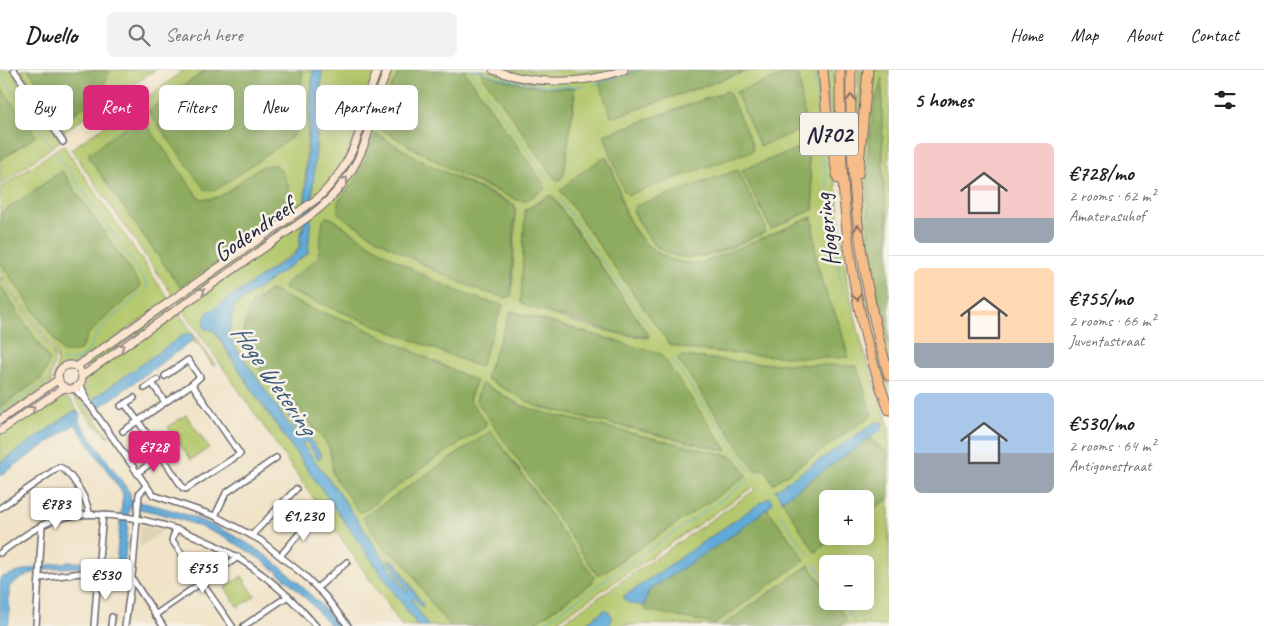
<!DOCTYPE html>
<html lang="en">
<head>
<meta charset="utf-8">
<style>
  :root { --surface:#fff; --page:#f2f2f2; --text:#222; --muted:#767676; --line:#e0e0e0; --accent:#db2777 }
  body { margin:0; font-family:Caveat,sans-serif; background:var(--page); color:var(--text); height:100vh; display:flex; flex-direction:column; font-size:19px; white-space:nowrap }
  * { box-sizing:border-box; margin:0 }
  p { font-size:16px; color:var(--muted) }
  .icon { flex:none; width:28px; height:28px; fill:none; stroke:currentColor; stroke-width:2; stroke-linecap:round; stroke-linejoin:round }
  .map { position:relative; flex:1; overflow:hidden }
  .details { display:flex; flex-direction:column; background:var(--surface); width:375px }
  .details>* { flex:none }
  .hud { position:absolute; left:15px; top:15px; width:475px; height:45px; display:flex; gap:10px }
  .fabs { position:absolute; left:819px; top:420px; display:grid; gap:10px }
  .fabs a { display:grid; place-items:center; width:55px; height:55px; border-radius:8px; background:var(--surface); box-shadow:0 2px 12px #0003; font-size:25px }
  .price { position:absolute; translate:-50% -42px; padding:0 11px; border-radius:5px; background:#fff; color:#222; font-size:16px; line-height:32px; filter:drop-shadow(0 1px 2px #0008) }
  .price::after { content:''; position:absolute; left:50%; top:30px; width:15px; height:11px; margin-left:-8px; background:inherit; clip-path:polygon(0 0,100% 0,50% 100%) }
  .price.selected { background:var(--accent); color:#fff }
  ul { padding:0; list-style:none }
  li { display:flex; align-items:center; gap:15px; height:125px; padding:0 25px }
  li+li { border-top:1px solid var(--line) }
  li span { display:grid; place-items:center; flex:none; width:140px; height:100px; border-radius:8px; color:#555 }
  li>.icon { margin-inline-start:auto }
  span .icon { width:60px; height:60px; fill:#fffc; stroke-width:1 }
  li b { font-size:21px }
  h2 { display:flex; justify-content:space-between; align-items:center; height:60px; padding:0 25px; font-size:21px }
  .pill { padding:0 18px; border-radius:8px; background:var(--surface); box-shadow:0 2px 12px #0003; font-size:18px; line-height:45px }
  .pill.selected { background:var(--accent); color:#fff }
  header { display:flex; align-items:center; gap:30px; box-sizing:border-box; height:70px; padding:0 25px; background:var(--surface); border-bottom:1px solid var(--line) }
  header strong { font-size:24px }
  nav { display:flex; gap:28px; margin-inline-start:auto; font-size:18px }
  .search { width:350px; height:45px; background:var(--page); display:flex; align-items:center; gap:12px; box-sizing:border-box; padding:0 18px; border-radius:8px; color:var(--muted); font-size:19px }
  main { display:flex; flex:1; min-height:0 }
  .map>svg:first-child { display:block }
  .built { fill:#dfd3b5 }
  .green { fill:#b3c86c; stroke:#6a7554; fill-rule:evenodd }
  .forest { fill:#8eac60; stroke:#58674e }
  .water { fill:#60aad8; stroke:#41668a }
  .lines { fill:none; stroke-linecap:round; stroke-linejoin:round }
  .stream { stroke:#60aad8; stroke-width:1 }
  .minor-casing { stroke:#6a666c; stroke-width:8 }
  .secondary-casing { stroke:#6a666c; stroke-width:9 }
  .trunk-casing { stroke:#6a666c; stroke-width:11 }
  .minor { stroke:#fff; stroke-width:5 }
  .secondary { stroke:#fce5cf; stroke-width:7 }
  .trunk { stroke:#f7bd88; stroke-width:9 }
  .oneway { stroke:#8c7062 }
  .oneway2 { stroke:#9a8d8c }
  .labels { text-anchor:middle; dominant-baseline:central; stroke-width:5; stroke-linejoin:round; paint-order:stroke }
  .shield { fill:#f7f3e8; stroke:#62616f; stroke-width:1 }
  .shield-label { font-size:24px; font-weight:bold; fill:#22223b }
  .street-label { font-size:25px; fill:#22223b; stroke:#f7f3e8 }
  .water-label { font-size:26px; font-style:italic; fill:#3b587a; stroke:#f7f3e8 }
</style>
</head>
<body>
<header>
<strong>Dwello</strong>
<div class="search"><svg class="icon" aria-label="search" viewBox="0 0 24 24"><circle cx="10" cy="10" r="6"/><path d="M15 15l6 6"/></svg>Search here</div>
<nav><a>Home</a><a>Map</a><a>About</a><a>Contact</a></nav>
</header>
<main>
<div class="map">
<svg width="889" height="556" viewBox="0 0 889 556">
  <rect width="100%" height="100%" fill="#f7f3e8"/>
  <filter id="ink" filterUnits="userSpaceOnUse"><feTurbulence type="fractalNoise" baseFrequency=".02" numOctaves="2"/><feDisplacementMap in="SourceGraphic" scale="10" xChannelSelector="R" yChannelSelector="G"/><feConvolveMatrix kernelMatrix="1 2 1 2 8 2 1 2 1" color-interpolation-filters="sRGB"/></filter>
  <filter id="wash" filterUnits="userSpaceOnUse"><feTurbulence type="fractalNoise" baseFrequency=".0096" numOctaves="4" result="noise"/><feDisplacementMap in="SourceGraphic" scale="20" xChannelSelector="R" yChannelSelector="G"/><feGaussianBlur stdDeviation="1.12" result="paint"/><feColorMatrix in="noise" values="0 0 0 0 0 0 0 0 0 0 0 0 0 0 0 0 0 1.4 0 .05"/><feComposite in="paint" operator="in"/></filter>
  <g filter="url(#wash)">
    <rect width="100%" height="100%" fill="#f0e3c7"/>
    <!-- built -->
    <polygon class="built" points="140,455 163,460 139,478"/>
    <!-- green -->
    <g class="green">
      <polygon points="0,0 11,0 60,71 0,115 0,90 36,66 0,16"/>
      <polygon points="20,0 29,0 58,42 109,3 108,0 155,0 63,62"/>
      <path d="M183,0H206L148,41L299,56L302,0H313L306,83L305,136L175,228L71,79L170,11ZM140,46L199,128C221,135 244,109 262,97L276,95C287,107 289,120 291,135L180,217L89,88Z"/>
      <polygon points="322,0 377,0 357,64 337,104 311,131"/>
      <path d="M380,0H387L362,79L339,116L311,143V136C348,100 365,48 380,0Z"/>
      <path d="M390,0H400L380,39L410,77L481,115L522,131L545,117L464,0H487L529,11L611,6L630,0H639L634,3L617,46L750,0H822L847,212L861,272L889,357V384L869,368L881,359L776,420L816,482L837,466H865V445L889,428V552L884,556L850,554L838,556L847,550L834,531H865V494H828L827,521L809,495L722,556L654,554L609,556L612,546L606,540L582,556H557L755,420L753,417L550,556H530L592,513L539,427L491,361L363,447L385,479L404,491L438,543L451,556H428L412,530L414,528L423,535L396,492L389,491L408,520L406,522L339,423L302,374L306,371L322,386L292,343L297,360L294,363L228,266L234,236L308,183L310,149L347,110ZM798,0L760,76L736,22ZM481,3L513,14L554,19L575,24L564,104L560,110H556ZM727,21L752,81L626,123L604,65ZM376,64L428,94L514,134L516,139L512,223L506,228L459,211L338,132L357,108ZM807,75L814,139L771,159L742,100ZM606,87C616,102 619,124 625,141C638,175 669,199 705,192L812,147L817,194L824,218L840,255L848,287L746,284L694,280L670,275L576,142ZM738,100L765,156L764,163C732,176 705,195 670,183C663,181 652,175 649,168C644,158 641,145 638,135ZM548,126H553L649,266L647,268C605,263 559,249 521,232L525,140ZM326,147L331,148C380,182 444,224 503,235L480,297L284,219L318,188ZM270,220L309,238L353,253L476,311L469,330L486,352L485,357L430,392L361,442L332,394L330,379L325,371L293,332L252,233ZM511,241L620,272L725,376L727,381L536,336L487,309L486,306ZM681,286L753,293L857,297L773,414L765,399L755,400L703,326ZM483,314L528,339L734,387L481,336L476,331ZM773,433L767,438L805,490L645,540L644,536L623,527Z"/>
      <polygon points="498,0 619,0 590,7 547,9"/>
      <polygon points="825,0 834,0 836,91"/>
      <polygon points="858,0 865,0 857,100 855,31 858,25"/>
      <path d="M871,0H889V167L883,108L882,11C877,66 866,123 869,179C871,217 889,254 889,292C868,224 858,151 862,80C863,53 868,26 871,0Z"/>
      <polygon points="63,75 170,231 75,294 62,296 53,311 57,293 56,283 0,202 0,192 63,282 83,275 88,263 141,216 62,101 0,144 0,118"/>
      <polygon points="305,141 304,148 179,234 177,230"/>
      <polygon points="304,152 298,180 258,208 205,259 213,260 256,326 418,556 402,556 181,237"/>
      <polygon points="857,182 872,259 889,315 889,329 867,260 852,183"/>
      <path d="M0,206L53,282C57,294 48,302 51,313L0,349V337L41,309L50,291L0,215Z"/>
      <polygon points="169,236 172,239 87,299 83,294"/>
      <polygon points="177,240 215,295 213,296 199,275 192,271 195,267 94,328 94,332 102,340 98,343 84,319 85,307"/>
      <polygon points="64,320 77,324 110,368 91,352 73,327 60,322"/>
      <polygon points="57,325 71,331 78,342 74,341 0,393 0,363"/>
      <polygon points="186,345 209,378 191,390 168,357"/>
      <polygon points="242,506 255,526 238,537 225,518"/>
    </g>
    <!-- forest -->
    <g class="forest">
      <polygon points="29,0 108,0 109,3 101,24 71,46 64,48"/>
      <polygon points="206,0 302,0 299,56 291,68 216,120 205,120 148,41"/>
      <polygon points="400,0 464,0 543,113 545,119 525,131 517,130 455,102 377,57 380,39"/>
      <polygon points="639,0 750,0 617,46 611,46 599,13"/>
      <polygon points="798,0 806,58 760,76 736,22"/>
      <path d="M480,2C514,14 539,19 575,18L564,104L560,110H556Z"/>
      <polygon points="882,8 883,108 889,167 889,274 877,227 869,180 867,90 873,40"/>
      <polygon points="0,16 36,66 0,90"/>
      <polygon points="728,21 753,76 752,81 628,125 624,121 604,65"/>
      <path d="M140,46L199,128C230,137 246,92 276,95C287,107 295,128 289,143L180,217L89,88V83Z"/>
      <path d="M376,64L428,94L515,136L511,227C482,231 362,163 338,143V132L357,108Z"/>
      <polygon points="807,75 814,139 771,159 742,100"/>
      <path d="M605,87C616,102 619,124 625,141C637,175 669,199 705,192L812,147L817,194L824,218L840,255L848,287C833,291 685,282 670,275L560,120L579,104Z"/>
      <path d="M738,100L765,156L764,163C708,186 665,213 633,140L635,136Z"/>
      <polygon points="62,101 141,216 88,264 81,279 76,282 63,282 0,192 0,144"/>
      <polygon points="551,125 649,266 649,267 618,263 526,236 521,232 525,140"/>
      <path d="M326,147L331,148C377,180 448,225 503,235L480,297L284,219L286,213L318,188L323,150Z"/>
      <polygon points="0,215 50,291 41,309 0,337"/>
      <polygon points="270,220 309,238 353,253 476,311 469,329 486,352 485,357 430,392 364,441 359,442 333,405 330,379 325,371 293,332 276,323 242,275 242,265 250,237"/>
      <polygon points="511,241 661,284 727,381 536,336 487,309 486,306"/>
      <polygon points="681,286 753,293 857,296 872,345 773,414 765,399 755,400 679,291 678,288"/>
      <polygon points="481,314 483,314 520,335 545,343 734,387 746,404 746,407 598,506 476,330"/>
      <polygon points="491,361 594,507 592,513 530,556 451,556 438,543 404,491 385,479 363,447"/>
      <polygon points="869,368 889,384 889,428 865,445 865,429 828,429 828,466 837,466 815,482 782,430"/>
      <path d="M767,438L805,490L715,554L645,540C643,533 647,524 652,518L738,461Z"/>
      <polygon points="809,495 827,521 828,531 834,531 847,550 838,556 722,556"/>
    </g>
    <!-- water -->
    <g class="water">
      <path d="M313,0H322L308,183L234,236L228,266L294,362L297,360L288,346L292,343L322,386L318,389L306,371L302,374L339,423L406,522L408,520L388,490L395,492L423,536L422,538L414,528L412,530L428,556H418L256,326L214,260L205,259L203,256L207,243L295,184L300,177V163H303C307,109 308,54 313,0Z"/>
      <polygon points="186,263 193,265 192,271 100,337 96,335 94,328"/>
      <path d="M74,341L80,344L79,351L130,423V430C219,447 282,485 338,556H330C278,490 213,451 129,437L124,501C88,498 38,490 9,517V551L8,556H0V508C23,500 45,494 69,492C84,491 105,498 116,493L123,424L75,354L0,406V393Z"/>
      <polygon points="876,352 883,352 881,360 782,430 775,420"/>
      <path d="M769,427L773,433C736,466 692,491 652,518L648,522L644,536L628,533L623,527Z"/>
      <polygon points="606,539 612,546 609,556 582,556"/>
    </g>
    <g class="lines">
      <!-- stream -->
      <g class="stream">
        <polyline points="470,0 481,15"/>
        <path d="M476,0C514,13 543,18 584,16"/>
        <polyline points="815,0 819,57 842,223"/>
        <polyline points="0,2 50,74"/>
        <polyline points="593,15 637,0"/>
        <polyline points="485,20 548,111"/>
        <polyline points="55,81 145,210 147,217 99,260 86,284 77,290 63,291"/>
        <polyline points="559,128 651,260"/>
        <polyline points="671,288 751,402"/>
        <polyline points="0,343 46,311"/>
        <polyline points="756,405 761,402"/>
        <polyline points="779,443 809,486"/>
        <polyline points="814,493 828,513"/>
        <polyline points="840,531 854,551"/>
        <polyline points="539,556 751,409"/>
      </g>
    </g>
  </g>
  <g filter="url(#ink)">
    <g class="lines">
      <!-- minor casing -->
      <g class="minor-casing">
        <g id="minor">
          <polyline points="14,0 63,72"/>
          <polyline points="165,306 188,290 200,307 192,314"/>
          <polyline points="80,313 88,333"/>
          <polyline points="152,313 165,332"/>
          <polygon points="192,314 240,384 186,419 183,418 138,351"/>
          <polyline points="74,318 89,334 153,425 215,446 260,470 305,506 325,526 348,556"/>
          <polyline points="145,318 157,310"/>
          <polyline points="121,336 134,328"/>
          <polyline points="123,361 138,351 125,334"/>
          <polyline points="137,403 161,386"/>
          <path d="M0,438L59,397C70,400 89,432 89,444"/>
          <polyline points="215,446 226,423 276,388"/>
          <polyline points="176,459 172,470 232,556"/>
          <polyline points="252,465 296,419"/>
          <path d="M0,483C16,472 33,458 52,451C76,442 101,444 126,447C203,459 266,497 316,556"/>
          <polyline points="281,485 315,445"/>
          <polyline points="99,489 103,444"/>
          <polyline points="40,508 82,503 131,507 163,556"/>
          <polyline points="317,518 347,492"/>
          <polyline points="155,545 238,487"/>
          <polyline points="36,556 42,455"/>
          <polyline points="94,556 98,504"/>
          <polyline points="111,556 112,547"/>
          <polyline points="125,556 133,498 139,424 146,416"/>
          <polyline points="244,556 288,526"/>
        </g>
      </g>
      <!-- secondary casing -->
      <g class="secondary-casing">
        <g id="secondary">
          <path d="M493,0C535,15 582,15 624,0"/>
          <circle cx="70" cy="307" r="12"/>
          <path d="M76,297L318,128C337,110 351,88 359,63C366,42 368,20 378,0"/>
          <path d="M82,306L311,145C337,126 357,98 367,67C375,44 377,22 388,0"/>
          <polyline points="0,350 59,309"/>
          <polyline points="0,361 65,317"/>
        </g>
      </g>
      <!-- trunk casing -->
      <g class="trunk-casing">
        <g id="trunk">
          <polyline points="823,0 827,48 838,109"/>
          <path d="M840,0C840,117 846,229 889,340"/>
          <path d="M851,0C849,104 859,206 889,306"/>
          <polyline points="858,104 868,0"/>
        </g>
      </g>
      <!-- minor -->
      <use href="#minor" class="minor"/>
      <!-- secondary -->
      <use href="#secondary" class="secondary"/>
      <!-- trunk -->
      <use href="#trunk" class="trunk"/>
    </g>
    <!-- one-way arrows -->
    <defs><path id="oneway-chevron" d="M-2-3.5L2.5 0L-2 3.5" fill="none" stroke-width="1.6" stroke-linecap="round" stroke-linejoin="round" transform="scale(1.25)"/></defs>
    <g class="oneway">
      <use href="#oneway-chevron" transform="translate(851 28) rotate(-91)"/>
      <use href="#oneway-chevron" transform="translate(858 158) rotate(-95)"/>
      <use href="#oneway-chevron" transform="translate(857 227) rotate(78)"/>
    </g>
    <g class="oneway2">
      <use href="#oneway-chevron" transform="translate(345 110) rotate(-54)"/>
      <use href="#oneway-chevron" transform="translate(202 221) rotate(-35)"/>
      <use href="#oneway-chevron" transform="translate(121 277) rotate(-35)"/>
      <use href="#oneway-chevron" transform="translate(32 339) rotate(-35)"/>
    </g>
  </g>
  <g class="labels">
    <!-- shield labels -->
    <rect class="shield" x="800" y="42.5" width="58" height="43" rx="4"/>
    <g class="shield-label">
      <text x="829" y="64">N702</text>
    </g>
    <!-- street labels -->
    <g class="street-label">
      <text transform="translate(254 160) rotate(-35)">Godendreef</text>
      <text transform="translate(827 160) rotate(-97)">Hogering</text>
    </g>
    <!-- water labels -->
    <g class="water-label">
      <text transform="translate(274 309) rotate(55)">Hoge Wetering</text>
    </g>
  </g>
</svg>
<div class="fabs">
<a>+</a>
<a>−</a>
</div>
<b class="price selected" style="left:154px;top:403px">€728</b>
<b class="price" style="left:56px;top:460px">€783</b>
<b class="price" style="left:304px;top:472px">€1,230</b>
<b class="price" style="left:203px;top:524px">€755</b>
<b class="price" style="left:106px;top:531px">€530</b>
<div class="hud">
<a class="pill">Buy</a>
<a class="pill selected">Rent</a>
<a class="pill">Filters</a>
<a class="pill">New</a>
<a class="pill">Apartment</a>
</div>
</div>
<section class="details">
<h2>5 homes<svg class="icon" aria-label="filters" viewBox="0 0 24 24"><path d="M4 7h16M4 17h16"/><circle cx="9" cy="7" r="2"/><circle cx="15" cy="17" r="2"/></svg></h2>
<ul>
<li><span style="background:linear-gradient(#f6c9c9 75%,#9aa5b1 0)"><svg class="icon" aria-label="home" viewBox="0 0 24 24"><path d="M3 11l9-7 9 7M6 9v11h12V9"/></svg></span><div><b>€728/mo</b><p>2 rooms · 62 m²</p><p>Amaterasuhof</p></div></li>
<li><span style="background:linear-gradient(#ffd9b3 75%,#9aa5b1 0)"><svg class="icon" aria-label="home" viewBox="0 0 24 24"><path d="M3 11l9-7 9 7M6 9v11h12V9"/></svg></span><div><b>€755/mo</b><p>2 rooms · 66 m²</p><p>Juventastraat</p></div></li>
<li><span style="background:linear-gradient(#a9c7e8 60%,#9aa5b1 0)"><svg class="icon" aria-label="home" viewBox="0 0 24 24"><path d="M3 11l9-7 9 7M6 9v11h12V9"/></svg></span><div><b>€530/mo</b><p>2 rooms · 64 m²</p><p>Antigonestraat</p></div></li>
</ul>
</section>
</main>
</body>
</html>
